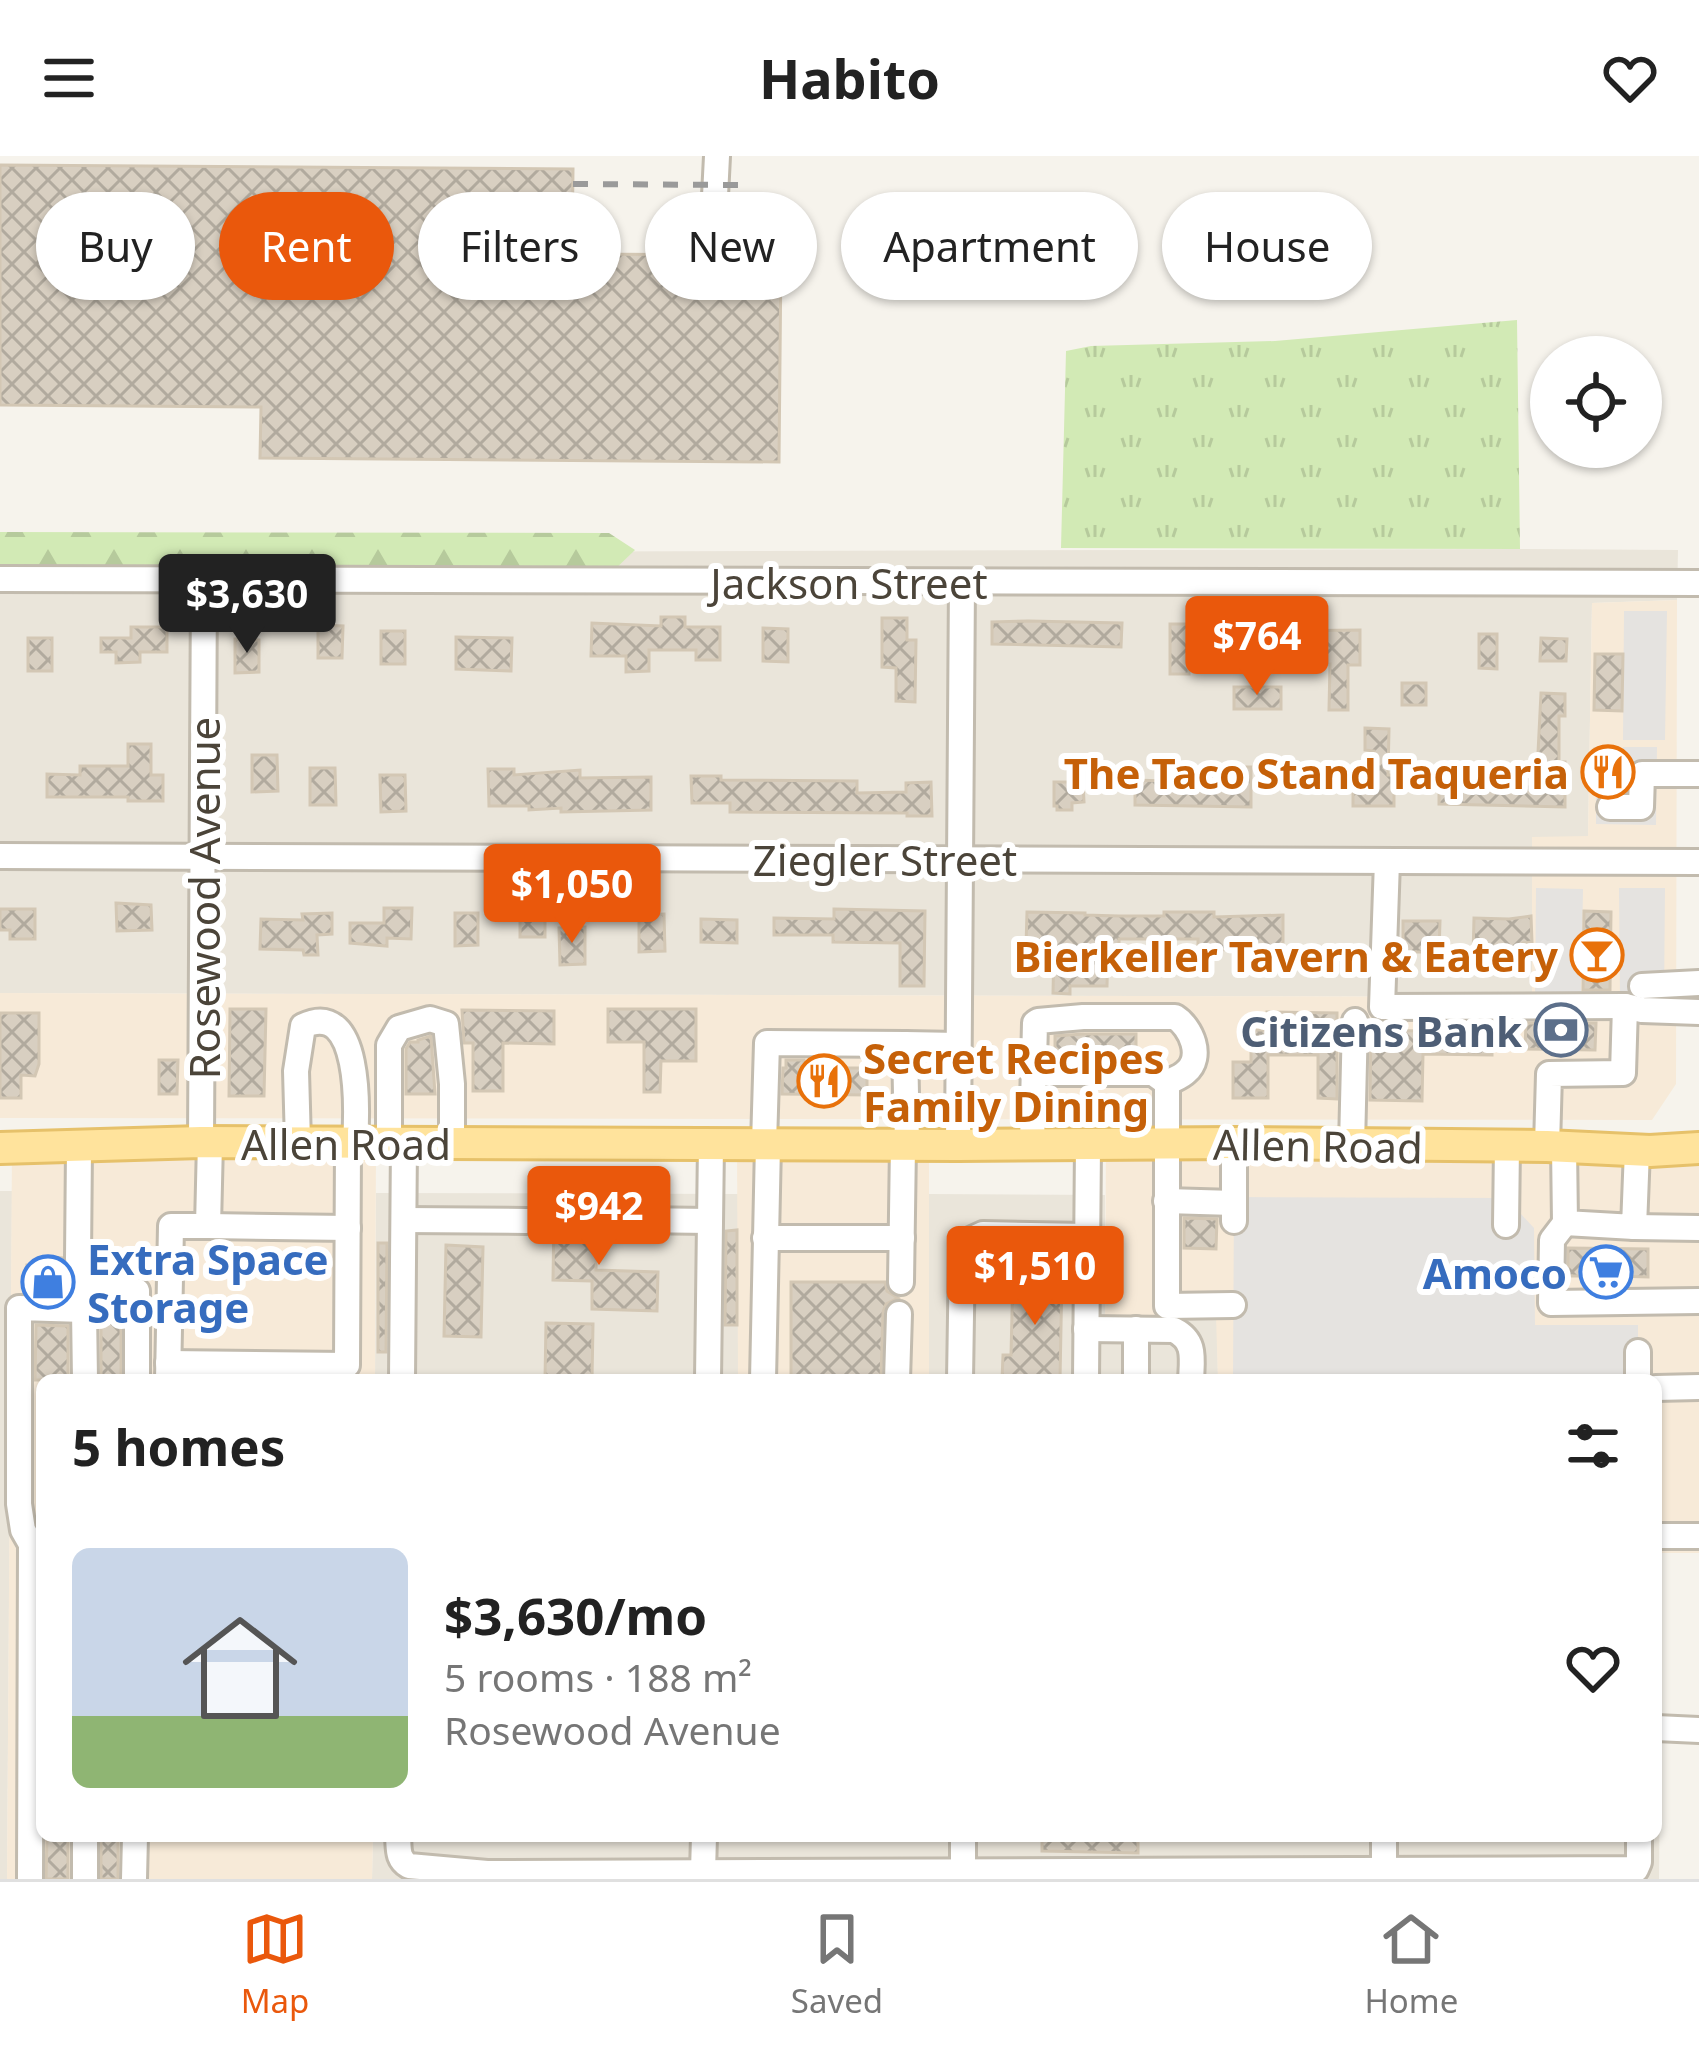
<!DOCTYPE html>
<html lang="en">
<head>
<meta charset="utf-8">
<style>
  :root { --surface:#fff; --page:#f6f6f6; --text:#222; --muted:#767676; --line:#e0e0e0; --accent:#ea580c }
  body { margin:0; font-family:"Noto Sans",sans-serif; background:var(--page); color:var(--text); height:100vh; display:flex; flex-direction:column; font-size:45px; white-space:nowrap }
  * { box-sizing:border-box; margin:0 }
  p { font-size:39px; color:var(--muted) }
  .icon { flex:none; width:66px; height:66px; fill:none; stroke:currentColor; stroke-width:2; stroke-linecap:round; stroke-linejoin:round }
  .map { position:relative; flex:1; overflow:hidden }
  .details { position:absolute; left:36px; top:1218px; width:1626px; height:468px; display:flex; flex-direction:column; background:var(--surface); border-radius:18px; box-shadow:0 3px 9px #0004 }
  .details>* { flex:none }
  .hud { position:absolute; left:36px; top:36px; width:1629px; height:108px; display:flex; gap:24px }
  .tools { position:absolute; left:1530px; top:180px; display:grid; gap:24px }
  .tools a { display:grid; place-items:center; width:132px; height:132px; border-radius:50%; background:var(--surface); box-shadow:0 3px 9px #0004; font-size:60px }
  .price { position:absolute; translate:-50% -102px; padding:0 27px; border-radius:12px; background:var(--accent); color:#fff; font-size:39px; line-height:78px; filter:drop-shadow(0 3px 6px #0008) }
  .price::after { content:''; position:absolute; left:50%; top:72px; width:36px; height:27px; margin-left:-18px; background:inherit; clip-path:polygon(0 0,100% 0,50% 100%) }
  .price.on { background:#222; color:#fff }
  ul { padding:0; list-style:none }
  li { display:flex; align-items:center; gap:36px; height:300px; padding:0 36px }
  li span { display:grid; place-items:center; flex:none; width:336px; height:240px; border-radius:18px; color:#555 }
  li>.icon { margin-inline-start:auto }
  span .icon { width:144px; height:144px; fill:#fffc; stroke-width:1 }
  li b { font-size:51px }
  h2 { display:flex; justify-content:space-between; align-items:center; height:144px; padding:0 36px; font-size:51px }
  .pill { padding:0 42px; border-radius:54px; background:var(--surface); box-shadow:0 3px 9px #0004; font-size:42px; line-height:108px }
  .pill.on { background:var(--accent); color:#fff }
  header { display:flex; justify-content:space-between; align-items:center; height:156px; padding:0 36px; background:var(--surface); font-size:54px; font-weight:700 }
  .menu { display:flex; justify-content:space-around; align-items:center; height:168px; border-top:3px solid var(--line); background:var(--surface); font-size:33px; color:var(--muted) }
  .menu a { display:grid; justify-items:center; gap:6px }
  .menu .on { color:var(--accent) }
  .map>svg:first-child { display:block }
  .residential { fill:#eae5da }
  .commercial { fill:#f7ead8 }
  .grass { fill:url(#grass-tufts) }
  .forest { fill:url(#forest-firs) }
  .parking { fill:#e5e3e0 }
  .building { fill:url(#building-cross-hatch); stroke:#d3c7b4; stroke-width:3 }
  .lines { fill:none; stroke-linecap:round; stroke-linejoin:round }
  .minor-casing { stroke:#c2bbae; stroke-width:30 }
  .major-casing { stroke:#e6c16a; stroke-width:36 }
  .minor { stroke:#fff; stroke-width:24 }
  .major { stroke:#ffe39c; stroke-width:30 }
  .rail { stroke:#9a9a9a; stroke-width:6; stroke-dasharray:15 15; stroke-linecap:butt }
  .labels { text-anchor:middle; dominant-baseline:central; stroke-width:12; stroke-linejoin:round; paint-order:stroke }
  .street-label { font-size:42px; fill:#4b4439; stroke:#fff }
  .food-label { font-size:42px; font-weight:bold; fill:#c56008; stroke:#fff; text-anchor:end }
  .service-label { font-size:42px; font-weight:bold; fill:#4e5e75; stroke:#fff; text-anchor:end }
  .shop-label { font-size:42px; font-weight:bold; fill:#366cbe; stroke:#fff; text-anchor:start }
</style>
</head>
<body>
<header><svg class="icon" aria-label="menu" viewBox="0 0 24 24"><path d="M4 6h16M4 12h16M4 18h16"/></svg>Habito<svg class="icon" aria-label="heart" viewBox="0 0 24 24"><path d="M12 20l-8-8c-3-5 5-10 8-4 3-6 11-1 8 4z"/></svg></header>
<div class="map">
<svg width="1699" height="1723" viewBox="0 0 1699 1723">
  <defs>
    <pattern id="grass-tufts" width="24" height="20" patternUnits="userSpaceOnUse" patternTransform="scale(3)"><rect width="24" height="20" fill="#d2eab5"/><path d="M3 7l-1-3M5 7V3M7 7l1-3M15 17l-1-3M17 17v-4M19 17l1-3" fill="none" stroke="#b6ca9c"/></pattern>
    <pattern id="forest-firs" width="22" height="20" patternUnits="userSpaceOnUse" patternTransform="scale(3)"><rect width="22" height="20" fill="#d2eab5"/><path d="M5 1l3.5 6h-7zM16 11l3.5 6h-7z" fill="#b6ca9c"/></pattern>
    <pattern id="building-cross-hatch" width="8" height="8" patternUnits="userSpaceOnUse" patternTransform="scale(3)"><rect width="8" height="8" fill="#d8cfc1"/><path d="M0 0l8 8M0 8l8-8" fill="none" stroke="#b1aa9e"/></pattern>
  </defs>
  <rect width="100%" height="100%" fill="#f6f3ec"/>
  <!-- residential -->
  <g class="residential">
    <polygon points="1520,393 1678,394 1677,444 1592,447 1588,681 1532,681 1533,841 0,837 0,397"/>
    <polygon points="0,1035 12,1035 7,1723 0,1723"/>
    <polygon points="376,1037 738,1038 738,1224 375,1224"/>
    <polygon points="929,1038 1105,1039 1105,1161 1217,1161 1218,1224 929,1224"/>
    <polygon points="1656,1397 1662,1397 1659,1723 372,1723 373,1680 1656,1680"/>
  </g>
  <!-- commercial -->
  <g class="commercial">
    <polygon points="1677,444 1676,928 1652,964 0,962 0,837 1532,841 1532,681 1588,680 1592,447"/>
    <polygon points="376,987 375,1224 42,1224 42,1680 373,1680 372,1723 7,1723 12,992"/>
    <polygon points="737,988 929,989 929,1224 738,1224"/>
    <polygon points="1106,988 1699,992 1699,1397 1656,1397 1656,1224 1218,1224 1216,1161 1105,1162"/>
  </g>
  <!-- grass -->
  <polygon class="grass" points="1517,164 1520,393 1061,392 1066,195 1091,190 1275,185"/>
  <!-- forest -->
  <polygon class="forest" points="0,376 609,377 635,394 610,418 0,414"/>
  <!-- parking -->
  <g class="parking">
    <polygon points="1624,455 1667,455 1665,584 1623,584"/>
    <polygon points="1623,591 1657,591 1656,669 1596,668 1596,638 1623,637"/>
    <polygon points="1536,732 1583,733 1581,841 1535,841"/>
    <polygon points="1619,732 1665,732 1664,844 1620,844"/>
    <polygon points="1234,1041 1506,1042 1534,1072 1535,1169 1638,1169 1638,1224 1233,1224"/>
  </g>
  <!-- building -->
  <g class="building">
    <polygon points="0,9 573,13 572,98 781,99 779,306 260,302 261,251 0,249"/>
    <polygon points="661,461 685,461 685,471 720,471 720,504 696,504 696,494 649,494 649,515 626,516 626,500 591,500 592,467 661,470"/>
    <polygon points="882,462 907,462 907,484 916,484 915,546 896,545 896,512 882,511"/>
    <polygon points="1028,465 1122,467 1121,491 992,488 992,466"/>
    <polygon points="1243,467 1259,467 1259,475 1360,474 1360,509 1348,509 1348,554 1329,554 1330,508 1269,511 1269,495 1242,494"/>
    <rect x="1170" y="468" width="19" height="50"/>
    <polygon points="318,469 343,470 342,502 318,502"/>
    <polygon points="131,471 167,471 167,496 140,496 140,506 116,507 116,496 101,496 101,482 131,482"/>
    <polygon points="763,472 788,473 788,506 763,505"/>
    <rect x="381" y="475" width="24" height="33"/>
    <polygon points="1479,478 1497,478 1497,513 1479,512"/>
    <polygon points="456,481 512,482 511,515 456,513"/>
    <rect x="28" y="482" width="24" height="33"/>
    <polygon points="1541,482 1567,483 1566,505 1540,505"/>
    <polygon points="235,483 259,484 259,516 235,517"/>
    <polygon points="1595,498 1623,498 1622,555 1594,554"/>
    <rect x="1402" y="527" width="24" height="22"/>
    <rect x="1234" y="531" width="47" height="22"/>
    <polygon points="1541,537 1565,538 1565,560 1559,560 1559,606 1565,606 1565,651 1439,648 1439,632 1448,632 1448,620 1474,620 1474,615 1537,617"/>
    <polygon points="1365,572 1389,573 1388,619 1394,619 1394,650 1353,650 1353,626 1374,626 1374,595 1365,594"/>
    <polygon points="128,588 151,588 151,619 163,619 163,645 128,645 128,641 47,641 47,618 80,619 80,610 128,610"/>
    <polygon points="1595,593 1618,593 1618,633 1594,633"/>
    <polygon points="252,599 277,599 278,635 252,636"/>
    <polygon points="1235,611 1251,611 1251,651 1135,649 1135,624 1235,627"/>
    <polygon points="310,612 335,612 336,649 310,649"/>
    <polygon points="488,613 514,613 514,619 580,614 580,622 651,621 651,654 561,656 561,652 529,654 529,650 489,650"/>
    <polygon points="380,619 405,619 406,655 381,656"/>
    <polygon points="691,620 721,620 721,624 857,625 857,637 906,636 906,627 931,626 932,660 907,660 907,657 730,656 730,647 692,647"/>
    <polygon points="1054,626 1083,626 1084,646 1072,647 1072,654 1057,654 1057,650 1054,650"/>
    <polygon points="116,747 151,749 152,774 117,775"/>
    <polygon points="384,752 412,752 411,783 387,782 387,790 350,787 350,767 384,767"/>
    <polygon points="520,752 535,753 535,758 545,758 545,781 520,781"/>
    <polygon points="0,753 35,753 35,783 10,783 10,774 0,774"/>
    <polygon points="834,753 925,755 924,830 900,830 900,787 833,786 833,779 774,779 774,762 834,763"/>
    <polygon points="1584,755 1611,756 1610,834 1583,834"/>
    <polygon points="1027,756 1085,757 1085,759 1119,760 1164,760 1164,756 1214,756 1214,761 1283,759 1283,792 1214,794 1214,803 1198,802 1198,783 1119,783 1119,792 1108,792 1107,830 1070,830 1070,838 1053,837 1054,791 1026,790"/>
    <polygon points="332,757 332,778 317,779 318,799 304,799 303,794 260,793 261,763 303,764 302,758"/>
    <polygon points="455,757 478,757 478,789 455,790"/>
    <polygon points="664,758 665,795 639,796 639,759"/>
    <polygon points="1531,760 1532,786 1523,787 1524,796 1495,797 1495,802 1473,801 1474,762 1509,763"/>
    <polygon points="701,763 737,764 737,787 701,786"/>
    <polygon points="1403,765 1440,765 1439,796 1403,796"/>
    <polygon points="585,771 585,808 560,809 559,772"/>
    <polygon points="230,853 266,853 264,940 229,940"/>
    <polygon points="608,853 696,853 696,905 661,905 660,936 644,936 644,886 608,886"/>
    <polygon points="462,854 554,855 554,888 503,887 503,935 473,935 473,887 464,887"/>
    <polygon points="1267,856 1337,857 1337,943 1318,942 1318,899 1268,899 1268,942 1233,942 1233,906 1251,906 1251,874 1267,874"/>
    <polygon points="0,857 39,857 39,908 35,920 21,919 21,942 0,942"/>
    <polygon points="1421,867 1492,867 1492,899 1423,898 1422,945 1370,944 1371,874 1421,875"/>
    <polygon points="1526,867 1596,867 1595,894 1525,893"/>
    <polygon points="1084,878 1136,878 1136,892 1124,892 1124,901 1055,901 1055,880"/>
    <polygon points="431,880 435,938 406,938 406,893 410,886 418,886 418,884"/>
    <polygon points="159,904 178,904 177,938 159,938"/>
    <polygon points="786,904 804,904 804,912 867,912 867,939 782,938 783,912 786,912"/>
    <polygon points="554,1059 597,1060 596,1114 658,1116 657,1155 592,1153 592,1125 553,1124"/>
    <polygon points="1184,1062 1217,1063 1216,1093 1184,1092"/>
    <polygon points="737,1074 737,1169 725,1169 726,1075"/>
    <polygon points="378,1087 387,1087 386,1196 378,1196"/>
    <polygon points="446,1089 483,1091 481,1181 444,1180"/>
    <polygon points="1568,1092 1648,1093 1648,1121 1615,1120 1615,1130 1597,1130 1597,1120 1568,1120"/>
    <polygon points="51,1101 62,1102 65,1137 26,1136 27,1109 50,1110"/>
    <polygon points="1013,1117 1062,1117 1060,1224 1002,1224 1003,1199 1011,1199"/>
    <polygon points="791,1126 885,1126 887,1135 898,1142 886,1148 883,1156 881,1222 791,1222"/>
    <rect x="101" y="1151" width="20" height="73"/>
    <polygon points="546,1167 593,1168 592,1224 545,1224"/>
    <polygon points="36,1169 68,1170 68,1224 35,1224"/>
    <polygon points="47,1680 68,1680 68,1723 46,1723"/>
    <rect x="101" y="1680" width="17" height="43"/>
    <polygon points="1042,1680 1138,1680 1138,1697 1042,1695"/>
  </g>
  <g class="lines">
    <!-- minor casing -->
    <g class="minor-casing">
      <g id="minor">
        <polyline points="715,40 717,0"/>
        <polyline points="0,423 1699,427"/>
        <polyline points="1610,651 1641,651 1642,618 1699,618"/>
        <polyline points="0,700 1699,706"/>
        <polyline points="1387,705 1382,851 1625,850"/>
        <polyline points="1642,830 1699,827"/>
        <polyline points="905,888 958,889"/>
        <polyline points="1167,927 1167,1150 1233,1149"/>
        <polyline points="201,986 204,425"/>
        <path d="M298,987L296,915L303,870C362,842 357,956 355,987"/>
        <polyline points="389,987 389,889 399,872 430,863 446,868 452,928 452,987"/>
        <polyline points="764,988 767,887 905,888 907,989"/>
        <path d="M1032,988L1035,867L1038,865L1083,861H1175C1191,871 1204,901 1186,916C1181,921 1174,923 1167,927L1153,917H1034"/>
        <polyline points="958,989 962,426"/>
        <polyline points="1352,989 1355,865"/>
        <polyline points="1547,990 1549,918 1623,917 1625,850 1642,854 1699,856"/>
        <polyline points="1564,990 1565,1067 1634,1071 1637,994"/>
        <polyline points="79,992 78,1102 84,1154 85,1224"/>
        <polyline points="1166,1045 1234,1047"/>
        <polyline points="404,1064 527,1065"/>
        <polyline points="636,1064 709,1065"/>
        <polyline points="1234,1065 1234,987"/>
        <polyline points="1565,1067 1552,1084 1551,1147 1699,1145"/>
        <polyline points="1506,1069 1507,989"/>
        <polyline points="208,1070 348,1072"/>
        <polyline points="1634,1071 1699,1072"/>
        <polyline points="765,1082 902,1082"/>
        <polyline points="901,1126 903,989"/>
        <polyline points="82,1135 137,1135 137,1224"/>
        <path d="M1086,1173L1174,1174C1196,1185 1192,1202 1191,1224"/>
        <polyline points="1638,1196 1638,1224"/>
        <polyline points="168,1207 347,1209 348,987"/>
        <polyline points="168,1224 171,1070 208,1070 210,986"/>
        <polyline points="402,1224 404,987"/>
        <polyline points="708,1224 711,988"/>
        <polyline points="763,1224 768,988"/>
        <polyline points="897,1224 899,1158"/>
        <polyline points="960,1224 962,1095 970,1084 983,1078 1087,1080"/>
        <polyline points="1086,1224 1088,988"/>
        <polyline points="1136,1224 1136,1173"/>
        <polyline points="1656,1232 1699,1231"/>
        <polyline points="1656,1380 1699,1380"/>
        <polyline points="1656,1572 1699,1574"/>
        <path d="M398,1680C399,1693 397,1703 409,1710L487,1717L1636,1713L1639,1706V1680"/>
        <polyline points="1384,1680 1384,1715"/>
        <polyline points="963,1715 963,1680"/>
        <polyline points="703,1716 704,1680"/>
        <polyline points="30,1723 31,1388 23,1374 19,1348 19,1152 84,1154"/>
        <polyline points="85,1723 85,1680"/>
        <polyline points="134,1723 135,1680"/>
      </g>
    </g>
    <!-- major casing -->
    <g class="major-casing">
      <polyline id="major" points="0,992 201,986 958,989 1234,987 1547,990 1650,995 1699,992"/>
    </g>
    <!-- minor -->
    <use href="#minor" class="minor"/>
    <!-- major -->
    <use href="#major" class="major"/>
    <!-- rail -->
    <polyline class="rail" points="573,28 738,29"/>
  </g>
  <!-- icons -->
  <defs>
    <g id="restaurant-ring" transform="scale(2.7)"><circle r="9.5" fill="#fff" stroke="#e8710a" stroke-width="1.5"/><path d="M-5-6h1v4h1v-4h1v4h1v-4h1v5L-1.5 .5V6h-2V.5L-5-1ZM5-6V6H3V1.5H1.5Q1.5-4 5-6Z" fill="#e8710a"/></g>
    <g id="bar-ring" transform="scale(2.7)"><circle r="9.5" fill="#fff" stroke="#e8710a" stroke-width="1.5"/><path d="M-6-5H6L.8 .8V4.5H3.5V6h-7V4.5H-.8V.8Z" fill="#e8710a"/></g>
    <g id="bank-ring" transform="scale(2.7)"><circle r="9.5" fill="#fff" stroke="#5c6f8a" stroke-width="1.5"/><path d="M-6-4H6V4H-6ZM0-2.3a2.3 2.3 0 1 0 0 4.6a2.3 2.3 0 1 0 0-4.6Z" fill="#5c6f8a"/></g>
    <g id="supermarket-ring" transform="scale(2.7)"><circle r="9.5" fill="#fff" stroke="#3f7fe0" stroke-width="1.5"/><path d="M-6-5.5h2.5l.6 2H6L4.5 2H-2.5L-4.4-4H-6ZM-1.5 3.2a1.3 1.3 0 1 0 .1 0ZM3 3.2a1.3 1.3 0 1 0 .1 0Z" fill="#3f7fe0"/></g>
    <g id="shop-ring" transform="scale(2.7)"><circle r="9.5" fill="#fff" stroke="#3f7fe0" stroke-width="1.5"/><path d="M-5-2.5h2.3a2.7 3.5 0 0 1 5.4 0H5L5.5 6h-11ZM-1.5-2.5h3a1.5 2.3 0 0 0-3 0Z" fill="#3f7fe0"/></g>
  </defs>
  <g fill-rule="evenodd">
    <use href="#restaurant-ring" x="1608" y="616"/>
    <use href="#bar-ring" x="1597" y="799"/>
    <use href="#bank-ring" x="1561" y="874"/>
    <use href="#restaurant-ring" x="824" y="925"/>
    <use href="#supermarket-ring" x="1606" y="1116"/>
    <use href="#shop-ring" x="48" y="1126"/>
  </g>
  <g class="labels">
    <!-- street labels -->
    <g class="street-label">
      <text x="849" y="426">Jackson Street</text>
      <text x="885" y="703">Ziegler Street</text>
      <text transform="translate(203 742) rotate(-90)">Rosewood Avenue</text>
      <text x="346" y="987">Allen Road</text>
      <text transform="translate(1318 989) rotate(1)">Allen Road</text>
    </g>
    <!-- food labels -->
    <g class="food-label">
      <text x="1569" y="616">The Taco Stand Taqueria</text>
      <text x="1558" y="799">Bierkeller Tavern &amp; Eatery</text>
      <text x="863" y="901" text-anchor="start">Secret Recipes<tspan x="863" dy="48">Family Dining</tspan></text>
    </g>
    <!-- service labels -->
    <g class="service-label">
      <text x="1522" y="874">Citizens Bank</text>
    </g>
    <!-- shop labels -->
    <g class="shop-label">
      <text x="87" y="1102">Extra Space<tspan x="87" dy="48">Storage</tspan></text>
      <text x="1567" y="1116" text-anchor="end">Amoco</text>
    </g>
  </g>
</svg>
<div class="tools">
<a><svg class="icon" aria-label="locate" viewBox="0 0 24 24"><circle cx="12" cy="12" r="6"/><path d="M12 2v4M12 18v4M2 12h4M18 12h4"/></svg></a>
</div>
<b class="price on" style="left:247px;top:500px">$3,630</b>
<b class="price" style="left:1257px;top:542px">$764</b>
<b class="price" style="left:572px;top:790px">$1,050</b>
<b class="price" style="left:599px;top:1112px">$942</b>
<b class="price" style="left:1035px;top:1172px">$1,510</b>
<div class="hud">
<a class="pill">Buy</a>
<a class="pill on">Rent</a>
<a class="pill">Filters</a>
<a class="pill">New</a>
<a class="pill">Apartment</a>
<a class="pill">House</a>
</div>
<section class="details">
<h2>5 homes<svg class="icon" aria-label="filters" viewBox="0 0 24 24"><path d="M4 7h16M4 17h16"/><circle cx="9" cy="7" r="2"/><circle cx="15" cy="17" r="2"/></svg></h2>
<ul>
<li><span style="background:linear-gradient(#c9d6e8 70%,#8fb573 0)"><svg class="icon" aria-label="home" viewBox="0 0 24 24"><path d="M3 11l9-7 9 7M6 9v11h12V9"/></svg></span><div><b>$3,630/mo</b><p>5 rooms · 188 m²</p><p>Rosewood Avenue</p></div><svg class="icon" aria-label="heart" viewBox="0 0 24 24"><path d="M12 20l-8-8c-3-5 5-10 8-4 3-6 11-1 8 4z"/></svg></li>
</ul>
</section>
</div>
<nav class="menu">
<a class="on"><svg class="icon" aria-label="map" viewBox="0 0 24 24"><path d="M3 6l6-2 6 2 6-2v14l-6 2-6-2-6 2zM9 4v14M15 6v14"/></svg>Map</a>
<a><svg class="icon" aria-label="saved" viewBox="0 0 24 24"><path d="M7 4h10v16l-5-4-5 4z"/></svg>Saved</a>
<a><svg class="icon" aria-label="home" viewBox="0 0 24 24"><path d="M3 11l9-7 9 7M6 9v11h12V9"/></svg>Home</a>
</nav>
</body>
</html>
